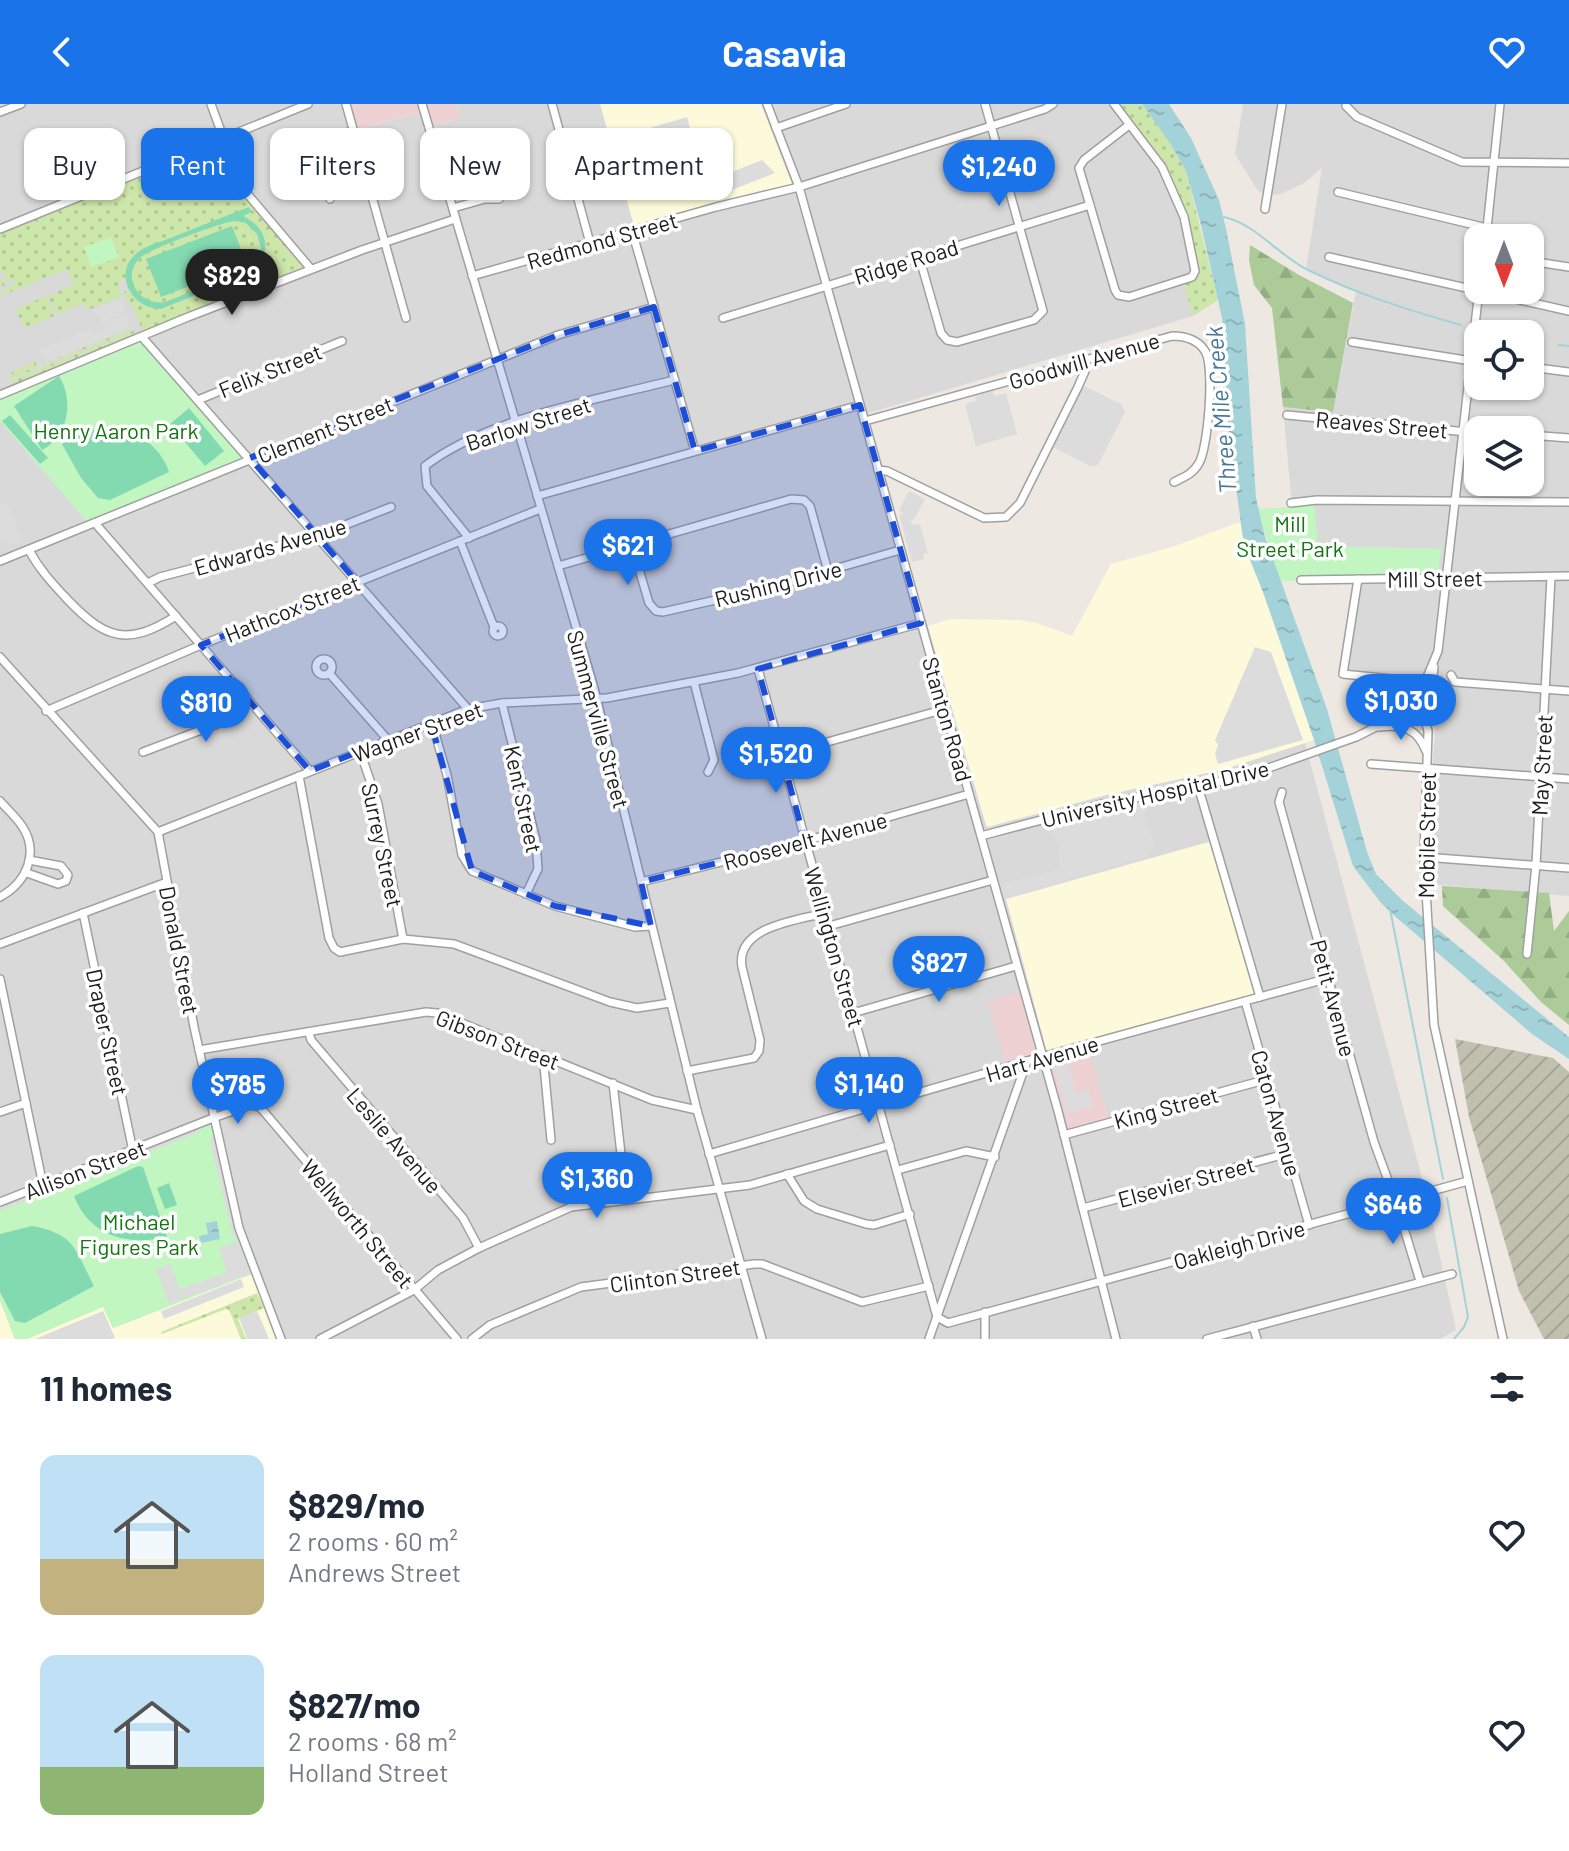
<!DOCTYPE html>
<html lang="en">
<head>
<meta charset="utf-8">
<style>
  :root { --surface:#fff; --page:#f2f2f3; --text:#1f2937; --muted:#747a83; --accent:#1a73e8 }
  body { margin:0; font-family:Barlow,sans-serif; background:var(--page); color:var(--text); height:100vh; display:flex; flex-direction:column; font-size:30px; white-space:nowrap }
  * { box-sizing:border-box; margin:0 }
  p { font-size:26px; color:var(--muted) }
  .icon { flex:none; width:44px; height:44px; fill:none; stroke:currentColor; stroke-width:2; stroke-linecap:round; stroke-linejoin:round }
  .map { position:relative; height:1235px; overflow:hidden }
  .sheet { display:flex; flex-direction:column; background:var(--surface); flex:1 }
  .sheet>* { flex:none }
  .hud { position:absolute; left:24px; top:24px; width:800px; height:72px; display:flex; gap:16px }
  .needle { width:52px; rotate:180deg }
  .controls { position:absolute; left:1464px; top:120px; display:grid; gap:16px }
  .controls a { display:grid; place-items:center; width:80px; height:80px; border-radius:16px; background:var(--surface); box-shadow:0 2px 6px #0004; font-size:40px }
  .price { position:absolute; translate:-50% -68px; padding:0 18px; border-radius:28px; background:var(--accent); color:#fff; font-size:26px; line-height:52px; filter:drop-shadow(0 2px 4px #0008) }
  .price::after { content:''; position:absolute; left:50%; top:48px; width:24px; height:18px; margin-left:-12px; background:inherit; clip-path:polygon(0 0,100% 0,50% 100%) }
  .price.active { background:#222; color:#fff }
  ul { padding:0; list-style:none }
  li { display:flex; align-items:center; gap:24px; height:200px; padding:0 40px }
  li span { display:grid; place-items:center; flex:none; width:224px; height:160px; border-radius:16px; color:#555 }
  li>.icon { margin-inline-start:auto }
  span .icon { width:96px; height:96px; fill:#fffc; stroke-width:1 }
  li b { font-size:34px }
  h2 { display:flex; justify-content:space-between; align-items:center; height:96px; padding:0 40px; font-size:34px }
  .tag { padding:0 28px; border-radius:16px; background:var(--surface); box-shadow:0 2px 6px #0004; font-size:28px; line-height:72px }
  .tag.active { background:var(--accent); color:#fff }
  header { display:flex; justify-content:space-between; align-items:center; height:104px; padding:0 40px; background:var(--accent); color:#fff; font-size:36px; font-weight:700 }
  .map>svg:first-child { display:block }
  .residential { fill:#dad9d9; fill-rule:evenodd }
  .commercial { fill:#eed2d3 }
  .education { fill:#fdfadb }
  .construction { fill:url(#construction-furrows) }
  .grass { fill:url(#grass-dots) }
  .forest { fill:url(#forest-firs) }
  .park { fill:#c1f6c0 }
  .pitch { fill:#83dab0; fill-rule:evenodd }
  .parking { fill:#dcdcdc }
  .water { fill:url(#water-ripples) }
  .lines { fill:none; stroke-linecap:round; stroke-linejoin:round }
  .stream { stroke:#a4d2d9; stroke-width:2 }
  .minor-casing { stroke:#a0a0a0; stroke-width:10 }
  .minor { stroke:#fff; stroke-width:7 }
  .marked { fill:#1d4ed8; fill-opacity:0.2; stroke:#1d4ed8; stroke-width:6; stroke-dasharray:16 10; stroke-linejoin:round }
  .labels { text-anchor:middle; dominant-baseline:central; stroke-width:7; stroke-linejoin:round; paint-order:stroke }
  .street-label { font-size:22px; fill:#1c1c1c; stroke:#fff }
  .park-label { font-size:22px; fill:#117510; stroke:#fff }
  .water-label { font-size:24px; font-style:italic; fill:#477898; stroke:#fff }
</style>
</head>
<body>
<header><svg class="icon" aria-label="back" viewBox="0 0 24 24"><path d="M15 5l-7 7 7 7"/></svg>Casavia<svg class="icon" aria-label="heart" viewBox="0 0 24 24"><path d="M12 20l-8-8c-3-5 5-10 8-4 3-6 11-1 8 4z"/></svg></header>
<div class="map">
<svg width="1569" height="1235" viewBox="0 0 1569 1235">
  <defs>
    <pattern id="construction-furrows" width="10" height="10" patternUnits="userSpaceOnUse" patternTransform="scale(2)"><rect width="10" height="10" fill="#c1bfae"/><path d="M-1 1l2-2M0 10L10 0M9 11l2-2" fill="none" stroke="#a5a495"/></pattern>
    <pattern id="grass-dots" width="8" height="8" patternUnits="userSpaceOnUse" patternTransform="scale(2)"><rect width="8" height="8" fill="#cde6aa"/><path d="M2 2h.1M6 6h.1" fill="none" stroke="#afc592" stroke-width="1.8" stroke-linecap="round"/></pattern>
    <pattern id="forest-firs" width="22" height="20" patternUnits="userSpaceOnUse" patternTransform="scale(2)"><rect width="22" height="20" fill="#accb98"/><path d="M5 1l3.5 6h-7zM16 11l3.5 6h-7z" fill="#93ae82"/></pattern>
    <pattern id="water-ripples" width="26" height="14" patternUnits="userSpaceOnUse" patternTransform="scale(2)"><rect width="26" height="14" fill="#a4d2d9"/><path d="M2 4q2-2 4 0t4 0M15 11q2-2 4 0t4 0" fill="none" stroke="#8db4ba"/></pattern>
  </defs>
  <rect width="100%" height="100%" fill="#ede8e2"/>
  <!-- residential -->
  <g class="residential">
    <polygon points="0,0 350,0 357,25 429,6 434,22 460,14 457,0 1118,0 1167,63 1188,112 1200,168 1196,174 1184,180 1193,212 859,312 928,522 986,721 1106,691 1225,665 1305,639 1425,1085 1456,1226 1440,1235 0,1235"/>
    <path d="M1243,0H1569V792L1430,780L1432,670L1439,578L1343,570L1358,475L1440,445L1317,442L1314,402L1292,403L1283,303L1333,307L1356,187L1306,165L1322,64L1304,79L1278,91L1258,87L1235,50ZM1478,134H1530V186H1478ZM1478,230H1530V282H1478ZM1478,326H1530V378H1478Z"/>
  </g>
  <!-- commercial -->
  <g class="commercial">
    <polygon points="350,0 457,0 460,14 434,22 428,6 356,25"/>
    <polygon points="1030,885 1047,948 1087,937 1108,1014 1065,1027 1044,957 1008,966 987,897"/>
  </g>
  <!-- education -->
  <g class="education">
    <polygon points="600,0 761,0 792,80 634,122"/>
    <polygon points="1240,418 1244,441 1263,488 1314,636 1225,665 1106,691 988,723 986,721 928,522 950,515 1019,516 1037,519 1072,532 1111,460 1175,442"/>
    <polygon points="1212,737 1255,890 1047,948 1006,795"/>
    <polygon points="254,1169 280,1235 27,1235 103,1202 113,1224"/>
    <polygon points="0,1196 15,1235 0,1235"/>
  </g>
  <!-- construction -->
  <polygon class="construction" points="1455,935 1553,954 1569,968 1569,1235 1544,1235 1519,1187 1469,1013"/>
  <!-- grass -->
  <g class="grass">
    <polygon points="1118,0 1142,0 1171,41 1186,67 1218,196 1193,212 1184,180 1196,174 1200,168 1188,112 1174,78 1167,63"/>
    <path d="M204,45L305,162L304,164L143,228L133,203L124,192L125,187L128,186L141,200L161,205L250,171C276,150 267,127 243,112L141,146L126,174L118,178L122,192L88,206L84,199L56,211L48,192L74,181L67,165L1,192L0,190L9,186L8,183L14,180L12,174L3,178L8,186L4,187L0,176L6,173L4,167L0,168V129Z"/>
    <path d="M235,117L246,119L257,130L261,144L255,158L246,166L165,198C139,202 119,173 141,153C150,145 222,118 235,117Z"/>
    <polygon points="46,192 54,212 24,224 16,205"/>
    <polygon points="129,225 130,227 10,275 11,269 36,257 36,263"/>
    <polygon points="136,226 137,230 13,281 11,277"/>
    <polygon points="257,1189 264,1204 238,1215 246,1235 241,1235 229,1206 226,1205 162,1230 161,1228"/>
  </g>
  <!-- forest -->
  <g class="forest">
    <polygon points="1250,141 1299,171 1353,199 1333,308 1283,303 1272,204 1254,181 1249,156"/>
    <polygon points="1442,782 1549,789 1554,827 1569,807 1569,921 1541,898 1504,857 1443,802"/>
  </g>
  <!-- park -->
  <g class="park">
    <polygon points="111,133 119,153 91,163 84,143"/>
    <polygon points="141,235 245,354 88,419 0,317 0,296"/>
    <polygon points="1314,401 1318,442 1441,445 1438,474 1279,477 1258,405"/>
    <polygon points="212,1016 254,1169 113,1224 103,1203 27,1235 15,1235 0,1196 0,1099"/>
  </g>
  <!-- pitch -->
  <g class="pitch">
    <path d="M249,103L251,108L243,112C268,124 272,147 255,167L161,205C132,205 111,169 138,148C147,141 161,138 173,133C198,123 223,113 249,103ZM235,117L246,119L257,130L261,144L255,158L246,166L165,198C140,202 119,173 141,153C151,145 221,118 235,117Z"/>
    <polygon points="232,122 247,160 161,193 146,155"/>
    <path d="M59,272C74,296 69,332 42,346L14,302Z"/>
    <polygon points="189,304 224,347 205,362 170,320"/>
    <polygon points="10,311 48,354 40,360 2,317"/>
    <path d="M114,323C139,329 160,342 169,368L110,396L98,394L81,374L62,340L85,327Z"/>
    <path d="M138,1062L143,1063L167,1133C128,1142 90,1133 74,1092Z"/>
    <polygon points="169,1079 177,1101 165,1105 157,1084"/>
    <path d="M32,1122C76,1130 75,1146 94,1182L25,1219L15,1217L0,1188V1130Z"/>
  </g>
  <!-- parking -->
  <g class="parking">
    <polygon points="687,13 694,39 623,58 615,34"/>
    <polygon points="762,56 775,69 717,92 712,76"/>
    <polygon points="123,193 124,208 102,218 101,213 92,206"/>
    <polygon points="125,211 128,213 128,225 46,259 46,254 38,246 90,225 95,228 105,224 103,220"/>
    <polygon points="1084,282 1121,300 1125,308 1098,361 1090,362 1053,343"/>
    <polygon points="993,287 994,292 1006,289 1017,330 976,342 965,300 976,297 975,292"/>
    <polygon points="909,387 925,395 915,414 910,418 913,421 920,420 928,449 923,450 924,455 912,458 899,411 904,410 899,406"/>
    <polygon points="8,399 24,441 0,438 0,401"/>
    <polygon points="1255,543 1271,548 1303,636 1218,660 1215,650 1218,641 1215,636"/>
    <polygon points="1143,701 1155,744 1147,753 1004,794 1000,780 1060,765 1059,745 1052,725"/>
    <polygon points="1068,958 1076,988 1088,985 1092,1002 1067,1010 1054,962"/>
    <polygon points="198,1023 200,1028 0,1107 0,1101"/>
    <polygon points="213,1031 239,1134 234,1136 210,1037"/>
    <polygon points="238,1137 250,1170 169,1200 156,1165 170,1160 180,1185 227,1168 219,1144"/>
    <polygon points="241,1175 244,1183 164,1215 161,1207"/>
    <polygon points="103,1207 115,1234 112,1235 35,1235"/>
    <polygon points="257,1207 261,1216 269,1235 247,1235 239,1214"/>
  </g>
  <!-- water -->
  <g class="water">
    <polygon points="1142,0 1169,0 1191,34 1219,96 1226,125 1245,220 1256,394 1265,433 1327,605 1367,748 1376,770 1403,797 1569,933 1569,955 1532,930 1397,814 1381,799 1353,762 1314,636 1263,488 1244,441 1229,333 1222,214 1201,121 1186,67 1171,41"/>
    <polygon points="217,1117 220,1135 201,1139 199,1132 208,1130 206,1119"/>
  </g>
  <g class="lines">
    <!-- stream -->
    <g class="stream">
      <path d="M1224,113C1256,120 1279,152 1308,166C1357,190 1408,206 1461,221"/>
      <polyline points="1480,228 1490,230"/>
      <polyline points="1559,241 1569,242"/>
      <polyline points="1390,805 1443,1075"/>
      <polyline points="1447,1094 1468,1213 1464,1223 1454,1235"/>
    </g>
    <!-- minor casing -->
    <g class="minor-casing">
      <g id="minor">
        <polyline points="211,0 223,33"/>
        <polyline points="346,0 406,214"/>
        <polyline points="422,0 594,584 697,1006 762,1235"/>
        <polyline points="552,0 590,139"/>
        <polyline points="767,0 799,83 1058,1007 1116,1235"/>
        <polyline points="1114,0 1162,63 1184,113 1195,167 1192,173 1129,193 1118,191 1115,186 1079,64 1084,56 1129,21"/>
        <polyline points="1346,2 1357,13 1462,58 1569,59"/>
        <polyline points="0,8 21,0"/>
        <polyline points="776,24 846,0"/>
        <polyline points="314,37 330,95"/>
        <polyline points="205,40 311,165"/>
        <polyline points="283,46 353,27"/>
        <polyline points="436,48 472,38 480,32"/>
        <polyline points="1338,88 1487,124"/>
        <polyline points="453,104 485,95 499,95"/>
        <polyline points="1265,105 1282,0"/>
        <polyline points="0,125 308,0"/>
        <polyline points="632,127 695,347"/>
        <polyline points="1486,134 1500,0"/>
        <polyline points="919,152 941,229 947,236 957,238 1034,216 1043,207 985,0"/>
        <polyline points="1329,153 1569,207"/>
        <polyline points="1530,157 1569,163"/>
        <polyline points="472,172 716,103 799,83 1045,5 1053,0"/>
        <polyline points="723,214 1090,101"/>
        <polyline points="142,233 468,605"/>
        <polyline points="1352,238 1478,258"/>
        <polyline points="1530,263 1569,268"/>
        <polyline points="0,291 188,213 362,146 455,115"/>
        <polyline points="198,296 342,237"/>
        <polyline points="1287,311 1478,329"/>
        <path d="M865,317L1172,232C1185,232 1198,236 1205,247C1215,262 1208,344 1199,359C1193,370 1184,373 1174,378"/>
        <polyline points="1530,331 1569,334"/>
        <polyline points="878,366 887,367 984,414 1006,413 1020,399 1078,283 1085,267 1085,256"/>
        <polyline points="537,392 860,301"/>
        <polyline points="1291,399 1317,396 1569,398"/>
        <polyline points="95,419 310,667"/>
        <path d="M469,434L427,382L425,362C489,313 597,296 674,276"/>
        <polyline points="460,437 494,523"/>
        <polyline points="632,442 649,499 656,507 663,508 772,483 900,446"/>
        <path d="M29,446C39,465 52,479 67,495C105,535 127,543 176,512"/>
        <polyline points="0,457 558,231 654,203"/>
        <polyline points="558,462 791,395 804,396 810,402 828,467"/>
        <polyline points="1358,475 1343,570 1402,576"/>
        <polyline points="1301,476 1569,472"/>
        <polyline points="148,479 160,473 317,432 391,403"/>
        <circle cx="498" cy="527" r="5"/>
        <polyline points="0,553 158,728 194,923 239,1124 281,1235"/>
        <circle cx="324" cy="563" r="8"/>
        <polyline points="758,565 937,1213 948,1219 1468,1077"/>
        <polyline points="329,569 388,636"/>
        <polyline points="1451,571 1455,578 1569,587"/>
        <polyline points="694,578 714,656 708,668"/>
        <polyline points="1411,597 1424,613 1428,627 1424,753 1434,921 1503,1235"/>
        <polyline points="502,599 536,736 538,765 526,790"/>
        <polyline points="46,607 201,541 540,405"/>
        <polyline points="1427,618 1434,563"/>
        <polyline points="432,619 447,671 462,751 472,767 555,802 635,823 651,822"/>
        <path d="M1379,623C1402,620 1417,624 1426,647"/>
        <polyline points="360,647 378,700 403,835"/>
        <polyline points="143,648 217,620 248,596"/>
        <polyline points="781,651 945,605"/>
        <polyline points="1371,660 1569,675"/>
        <polyline points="299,672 329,834 334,844 340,848 403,835 454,840 610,898 637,904 670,899"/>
        <polyline points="1198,682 1260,893"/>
        <polyline points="1282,688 1279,698 1374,1038 1396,1098 1420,1177"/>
        <path d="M0,697C7,705 16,713 22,722C40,749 26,779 0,793"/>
        <polyline points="158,728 468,605 502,599 607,594 738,569 921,519"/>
        <polyline points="981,732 1098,701 1243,673 1356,633 1388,617 1411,597 1428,571 1438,547 1479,186"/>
        <polyline points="1424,753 1569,764"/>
        <polyline points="27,769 58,780 66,777 68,771 61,762 29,756"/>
        <polyline points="641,778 805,737 969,690"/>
        <polyline points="83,809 133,1047"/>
        <polyline points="829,822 993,776"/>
        <polyline points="0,840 167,778"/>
        <polyline points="1527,850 1536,761 1551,473"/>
        <polyline points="0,875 43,1081"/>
        <polyline points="1245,897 1309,1121"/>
        <polyline points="853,909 1016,862"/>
        <polyline points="309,929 311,936 463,1114 479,1144"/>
        <polyline points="199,946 426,908 437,909 652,996 697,1006"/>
        <polyline points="543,951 551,1036"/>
        <path d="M687,967L754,954L759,947L760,936L742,863C735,823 796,816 826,809"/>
        <polyline points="613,979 621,1050"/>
        <polyline points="0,1008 26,999"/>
        <polyline points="1064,1031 1268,975"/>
        <polyline points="709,1050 1034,955 1329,874"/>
        <polyline points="898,1066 966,1047 995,1053"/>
        <polyline points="787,1070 804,1097 817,1105 866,1120 874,1121 910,1110"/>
        <polyline points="0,1098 213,1014 250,1001 260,1003 457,1235"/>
        <polyline points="1083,1104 1289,1049"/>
        <polyline points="985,1208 985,1235"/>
        <polyline points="1253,1222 1257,1235"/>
        <polyline points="320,1235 414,1186 438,1166 479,1144 571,1103 750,1081 890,1041"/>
        <polyline points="472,1235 490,1221 581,1183 754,1160 762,1160 862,1198 929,1182"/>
        <polyline points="929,1235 1027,957"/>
        <polyline points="1207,1235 1452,1170"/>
      </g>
    </g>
    <!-- minor -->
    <use href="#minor" class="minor"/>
  </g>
  <!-- marked area -->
  <path class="marked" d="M654,203L695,347L860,301L921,519L758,565L805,737L641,778L651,822L555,802L472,767L431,619L310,667L201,541L357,478L250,354L558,231Z"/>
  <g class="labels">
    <!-- street labels -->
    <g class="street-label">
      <text transform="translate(602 136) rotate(-16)">Redmond Street</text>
      <text transform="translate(906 157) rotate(-17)">Ridge Road</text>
      <text transform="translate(1084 256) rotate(-16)">Goodwill Avenue</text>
      <text transform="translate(270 266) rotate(-22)">Felix Street</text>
      <text transform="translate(528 319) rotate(-18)">Barlow Street</text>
      <text transform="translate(1382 320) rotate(5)">Reaves Street</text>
      <text transform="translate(325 325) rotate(-22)">Clement Street</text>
      <text transform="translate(270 442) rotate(-16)">Edwards Avenue</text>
      <text transform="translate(1435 474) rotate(-1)">Mill Street</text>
      <text transform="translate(778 479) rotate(-14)">Rushing Drive</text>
      <text transform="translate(292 504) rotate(-22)">Hathcox Street</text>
      <text transform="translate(599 615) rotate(75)">Summerville Street</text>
      <text transform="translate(948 615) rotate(74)">Stanton Road</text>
      <text transform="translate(417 627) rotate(-20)">Wagner Street</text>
      <text transform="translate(1541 661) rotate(-87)">May Street</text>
      <text transform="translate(1155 689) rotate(-13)">University Hospital Drive</text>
      <text transform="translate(524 695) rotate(78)">Kent Street</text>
      <text transform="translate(1426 731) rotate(-89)">Mobile Street</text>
      <text transform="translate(805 736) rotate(-15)">Roosevelt Avenue</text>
      <text transform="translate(383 741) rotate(78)">Surrey Street</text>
      <text transform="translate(835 843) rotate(74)">Wellington Street</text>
      <text transform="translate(180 846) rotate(79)">Donald Street</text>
      <text transform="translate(1334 894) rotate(75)">Petit Avenue</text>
      <text transform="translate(108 928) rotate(78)">Draper Street</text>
      <text transform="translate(498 935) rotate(21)">Gibson Street</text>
      <text transform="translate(1042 954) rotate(-16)">Hart Avenue</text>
      <text transform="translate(1166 1003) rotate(-15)">King Street</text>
      <text transform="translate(1277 1009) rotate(74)">Caton Avenue</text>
      <text transform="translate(395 1036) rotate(49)">Leslie Avenue</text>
      <text transform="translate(85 1065) rotate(-21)">Allison Street</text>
      <text transform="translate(1186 1077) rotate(-15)">Elsevier Street</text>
      <text transform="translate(358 1119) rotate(50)">Wellworth Street</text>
      <text transform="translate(1239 1140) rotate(-15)">Oakleigh Drive</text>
      <text transform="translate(675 1171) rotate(-8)">Clinton Street</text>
    </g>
    <!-- park labels -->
    <g class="park-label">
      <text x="116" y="326">Henry Aaron Park</text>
      <text x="1290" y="419">Mill<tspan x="1290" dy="25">Street Park</tspan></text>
      <text x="139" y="1117">Michael<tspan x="139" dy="25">Figures Park</tspan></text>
    </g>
    <!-- water labels -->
    <g class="water-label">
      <text transform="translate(1220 306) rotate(-95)">Three Mile Creek</text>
    </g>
  </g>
</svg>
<div class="controls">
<a><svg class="needle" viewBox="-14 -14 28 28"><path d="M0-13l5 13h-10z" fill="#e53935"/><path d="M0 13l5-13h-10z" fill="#747a83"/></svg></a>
<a><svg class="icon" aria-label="locate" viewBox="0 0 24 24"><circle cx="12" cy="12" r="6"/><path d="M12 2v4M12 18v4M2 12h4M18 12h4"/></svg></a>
<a><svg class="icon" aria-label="layers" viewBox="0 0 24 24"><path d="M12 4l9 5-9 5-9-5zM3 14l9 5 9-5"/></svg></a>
</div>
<b class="price" style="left:999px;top:104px">$1,240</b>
<b class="price active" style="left:232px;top:213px">$829</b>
<b class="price" style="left:628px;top:483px">$621</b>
<b class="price" style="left:1401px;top:638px">$1,030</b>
<b class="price" style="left:206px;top:640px">$810</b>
<b class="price" style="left:776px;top:691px">$1,520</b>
<b class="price" style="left:939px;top:900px">$827</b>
<b class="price" style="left:869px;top:1021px">$1,140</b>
<b class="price" style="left:238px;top:1022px">$785</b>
<b class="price" style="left:597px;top:1116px">$1,360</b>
<b class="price" style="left:1393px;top:1142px">$646</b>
<div class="hud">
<a class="tag">Buy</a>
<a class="tag active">Rent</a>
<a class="tag">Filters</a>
<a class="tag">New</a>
<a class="tag">Apartment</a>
</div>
</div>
<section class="sheet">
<h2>11 homes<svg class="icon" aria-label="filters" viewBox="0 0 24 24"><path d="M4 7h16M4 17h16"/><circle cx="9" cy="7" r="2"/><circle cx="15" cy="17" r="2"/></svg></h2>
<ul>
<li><span style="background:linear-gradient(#bfe0f5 65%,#c2b280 0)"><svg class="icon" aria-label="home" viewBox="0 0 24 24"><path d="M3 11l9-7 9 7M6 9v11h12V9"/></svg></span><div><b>$829/mo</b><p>2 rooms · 60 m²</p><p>Andrews Street</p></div><svg class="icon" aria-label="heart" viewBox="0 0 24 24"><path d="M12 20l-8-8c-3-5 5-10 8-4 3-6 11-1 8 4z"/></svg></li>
<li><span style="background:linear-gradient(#bfe0f5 70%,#8fb573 0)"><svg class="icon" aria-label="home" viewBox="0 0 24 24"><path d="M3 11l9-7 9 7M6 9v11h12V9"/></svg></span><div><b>$827/mo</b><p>2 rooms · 68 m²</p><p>Holland Street</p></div><svg class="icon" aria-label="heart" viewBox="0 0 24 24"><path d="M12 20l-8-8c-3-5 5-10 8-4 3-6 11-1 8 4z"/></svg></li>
</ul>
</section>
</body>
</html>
